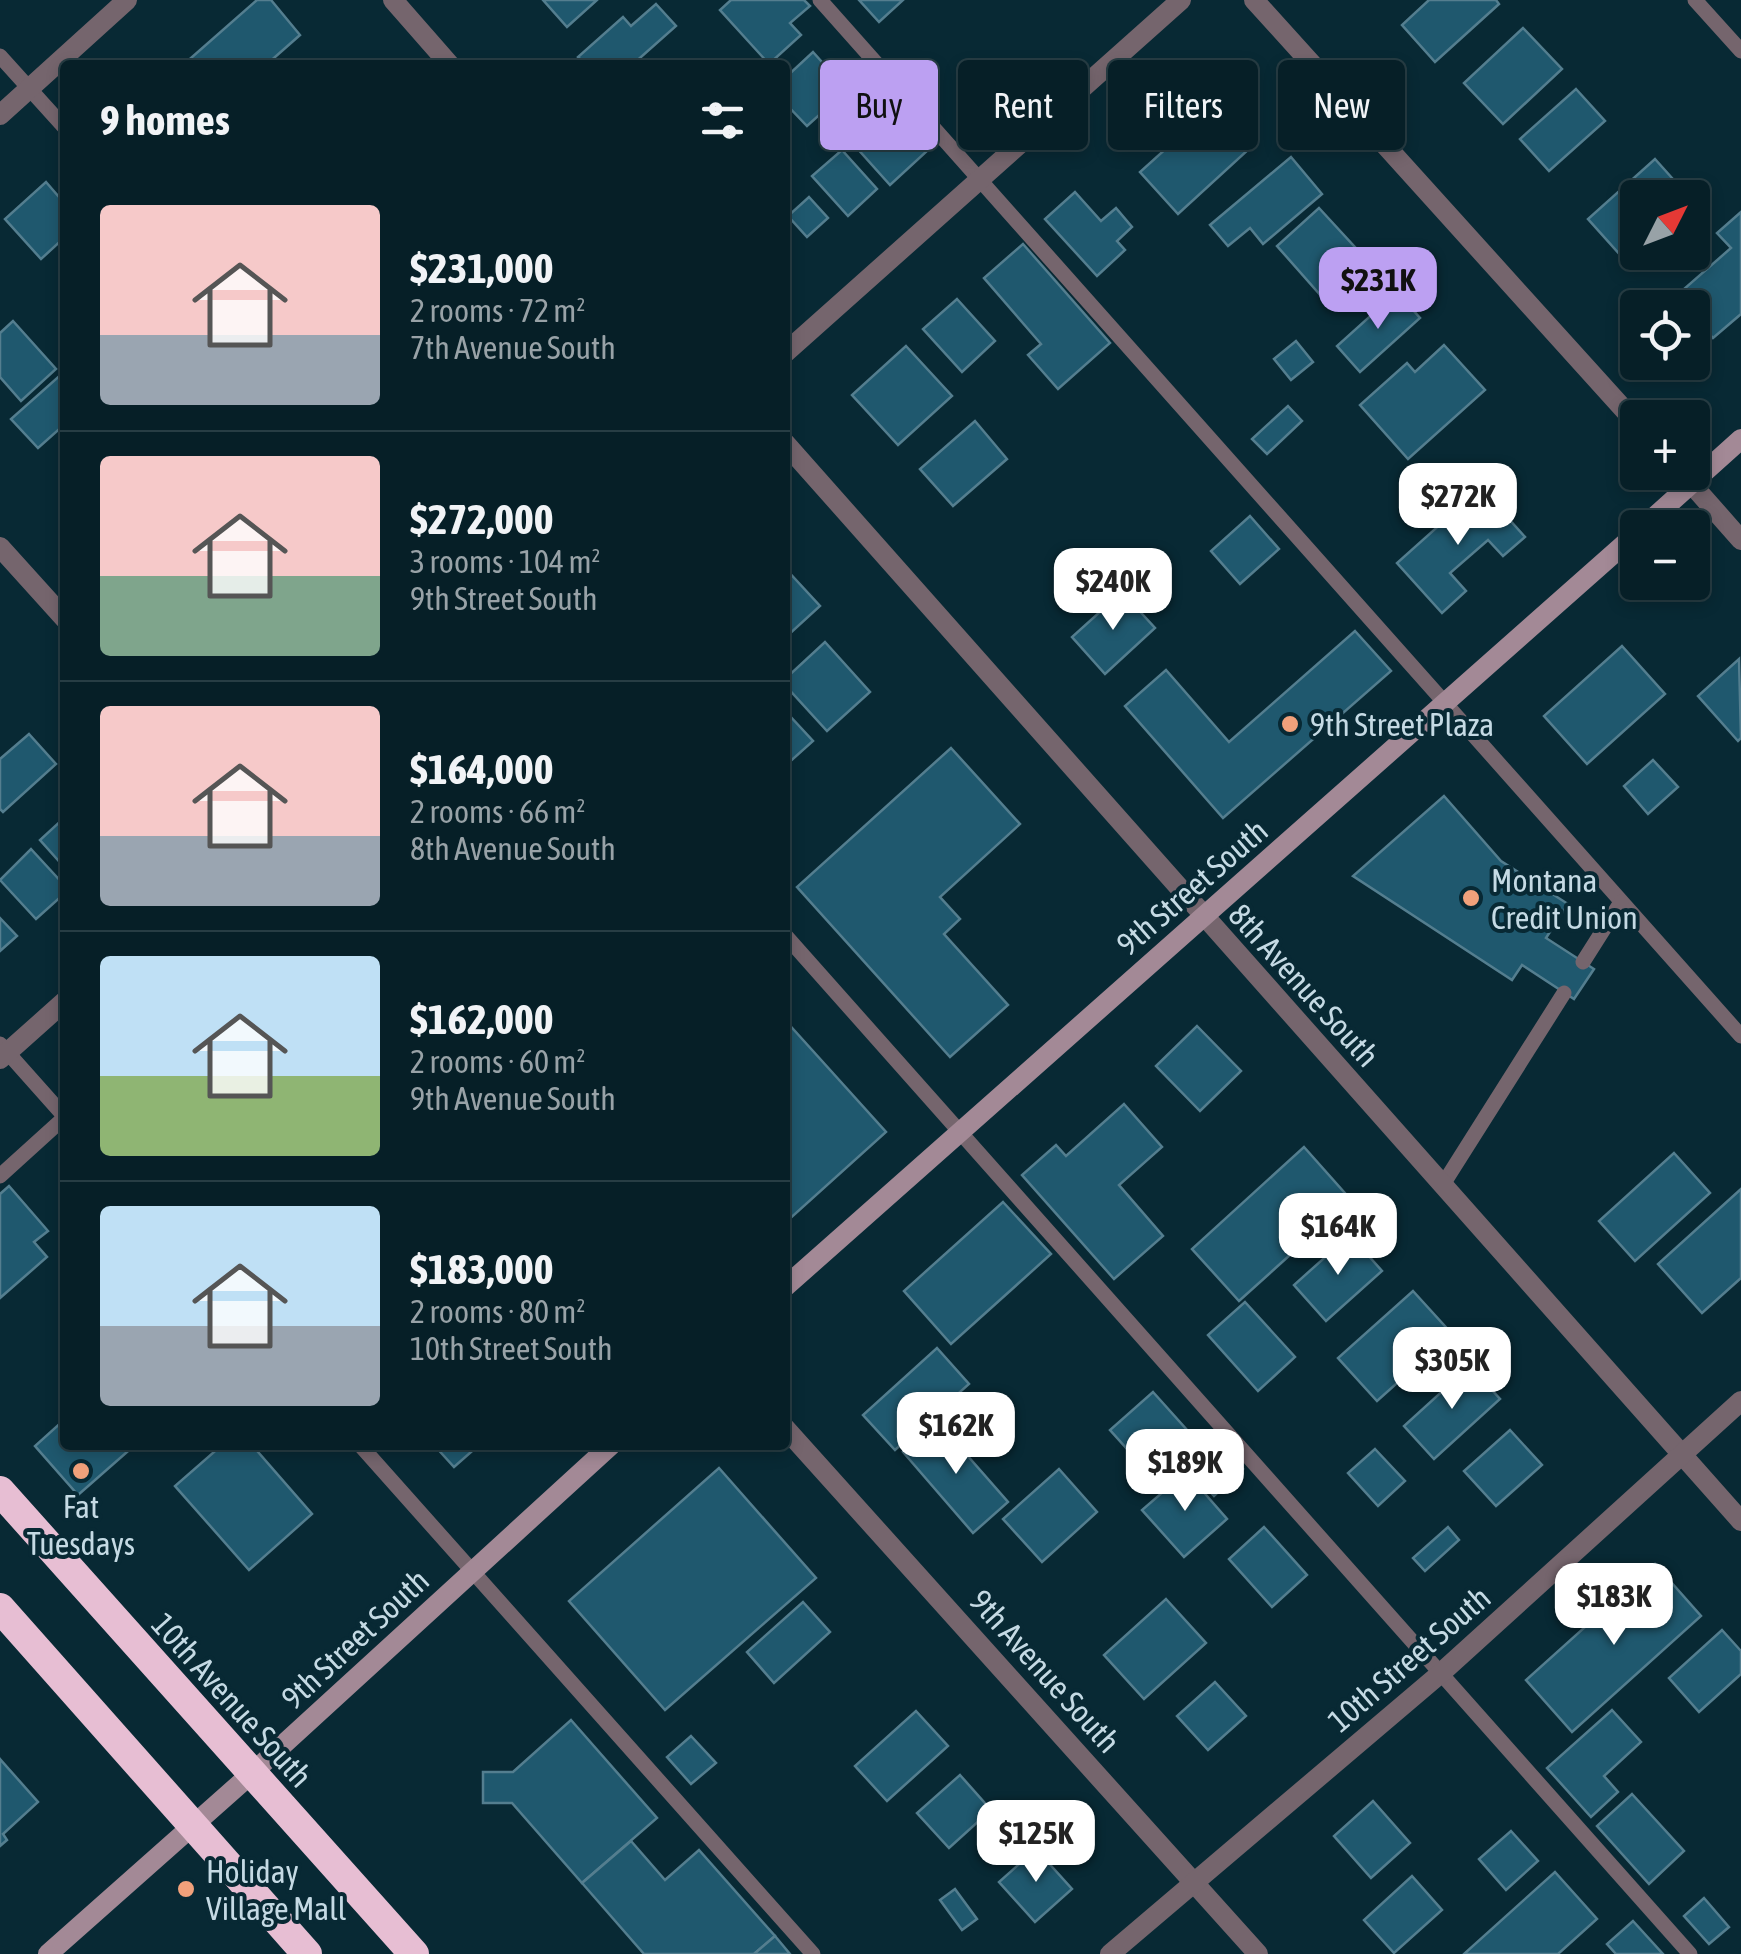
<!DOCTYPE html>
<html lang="en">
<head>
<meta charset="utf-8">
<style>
  :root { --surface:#061f27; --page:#0f272f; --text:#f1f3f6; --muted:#98a2a7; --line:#273d44; --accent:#bca0f2 }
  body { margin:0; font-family:"Asap Condensed",sans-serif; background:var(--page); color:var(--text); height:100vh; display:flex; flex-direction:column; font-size:38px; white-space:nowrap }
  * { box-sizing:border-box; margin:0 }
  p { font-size:32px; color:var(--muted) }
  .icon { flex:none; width:55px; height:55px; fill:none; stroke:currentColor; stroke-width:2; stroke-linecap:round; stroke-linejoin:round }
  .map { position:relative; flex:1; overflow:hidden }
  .details { position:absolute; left:60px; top:60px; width:730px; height:1390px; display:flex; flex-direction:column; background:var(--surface); border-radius:10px; box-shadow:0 5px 15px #0003,0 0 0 2px var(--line) }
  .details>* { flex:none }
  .hud { position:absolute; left:820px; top:60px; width:770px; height:90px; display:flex; gap:20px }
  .needle { width:65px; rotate:48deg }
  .tools { position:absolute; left:1620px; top:180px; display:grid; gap:20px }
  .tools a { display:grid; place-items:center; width:90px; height:90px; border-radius:10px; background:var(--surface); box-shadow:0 5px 15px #0003,0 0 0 2px var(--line); font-size:50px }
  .price { position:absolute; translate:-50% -85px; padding:0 22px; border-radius:20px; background:#fff; color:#222; font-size:32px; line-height:65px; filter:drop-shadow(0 2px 5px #0008) }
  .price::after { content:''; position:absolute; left:50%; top:60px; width:30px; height:22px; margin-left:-15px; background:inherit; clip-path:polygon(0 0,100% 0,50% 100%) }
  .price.active { background:var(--accent); color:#111 }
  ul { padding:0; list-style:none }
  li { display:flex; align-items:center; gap:30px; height:250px; padding:0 40px }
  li+li { border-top:2px solid var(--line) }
  li span { display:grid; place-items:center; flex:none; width:280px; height:200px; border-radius:10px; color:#555 }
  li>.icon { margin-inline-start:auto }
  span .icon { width:120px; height:120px; fill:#fffc; stroke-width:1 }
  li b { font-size:42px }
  h2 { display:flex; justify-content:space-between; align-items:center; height:120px; padding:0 40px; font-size:42px }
  .pill { padding:0 35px; border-radius:10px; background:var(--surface); box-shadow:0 5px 15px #0003,0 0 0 2px var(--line); font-size:35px; line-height:90px }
  .pill.active { background:var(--accent); color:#111 }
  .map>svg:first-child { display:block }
  .building { fill:#1f586e; stroke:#547e8f; stroke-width:2.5 }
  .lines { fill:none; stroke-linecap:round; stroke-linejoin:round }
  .lane { stroke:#75656d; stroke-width:15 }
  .street { stroke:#75656d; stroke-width:20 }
  .secondary { stroke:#a38996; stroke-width:20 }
  .highway { stroke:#e7bed3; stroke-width:30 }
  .poi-dot { fill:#f1a17b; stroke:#082934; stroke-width:4 }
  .labels { text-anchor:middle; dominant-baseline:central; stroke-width:8; stroke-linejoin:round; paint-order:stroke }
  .poi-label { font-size:32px; fill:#c5dae4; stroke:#082934; text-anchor:start }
  .street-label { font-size:32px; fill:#c5dae4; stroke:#082934 }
</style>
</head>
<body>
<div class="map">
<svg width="1741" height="1954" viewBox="0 0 1741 1954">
  <rect width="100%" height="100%" fill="#082934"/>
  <!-- building -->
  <g class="building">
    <polygon points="257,0 271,0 300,35 266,65 183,65"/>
    <polygon points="543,0 597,0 567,27"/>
    <polygon points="731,0 804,0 810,6 790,23 801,35 769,64 720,10"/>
    <polygon points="859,0 903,0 879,22"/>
    <polygon points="1429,0 1496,0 1499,4 1435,62 1402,25"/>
    <polygon points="656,4 676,26 632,65 586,65 578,57 623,17 631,26"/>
    <polygon points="1523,28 1562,69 1503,124 1464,83"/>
    <polygon points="813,52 847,90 807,126 785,103 785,78"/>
    <polygon points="1576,89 1605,121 1549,171 1520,139"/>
    <polygon points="1205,100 1249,149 1178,214 1140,172 1169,146 1162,139"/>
    <polygon points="893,113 927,151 890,185 856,147"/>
    <polygon points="842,150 877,189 848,216 812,176"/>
    <polygon points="1291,157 1322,194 1263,244 1250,228 1228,246 1210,225"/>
    <polygon points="1655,159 1689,197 1638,198 1638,244 1622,257 1588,219"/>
    <polygon points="46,182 65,204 65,237 41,259 5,219"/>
    <polygon points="1075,192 1101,221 1116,208 1132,227 1117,241 1125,250 1097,276 1045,219"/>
    <polygon points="809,197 828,218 807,237 788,216"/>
    <polygon points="1319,208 1365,258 1322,297 1277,246"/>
    <polygon points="1741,212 1741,314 1713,338 1692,314 1692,308 1687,308 1676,296 1731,248 1717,233"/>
    <polygon points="1023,244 1110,343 1058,389 1028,355 1041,344 984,278"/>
    <polygon points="1397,292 1420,318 1360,372 1337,346"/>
    <polygon points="957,299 995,341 962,372 923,329"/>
    <polygon points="13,321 56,369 21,401 0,377 0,333"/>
    <polygon points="1296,341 1313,362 1291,380 1274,359"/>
    <polygon points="1444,345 1485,390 1408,459 1360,405 1407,363 1415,372"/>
    <polygon points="906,346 952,396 898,445 852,395"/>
    <polygon points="65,371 65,424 38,448 11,419"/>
    <polygon points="1288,406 1302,421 1267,454 1252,439"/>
    <polygon points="975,421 1007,459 953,506 920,469"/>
    <polygon points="1481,488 1525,537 1503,556 1488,540 1450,573 1466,591 1442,613 1397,563"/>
    <polygon points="1250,516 1279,549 1240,584 1211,551"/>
    <polygon points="785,568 820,606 785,638"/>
    <polygon points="1122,592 1155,628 1105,674 1072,637"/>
    <polygon points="1355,631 1391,671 1223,818 1125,706 1166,670 1229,742"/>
    <polygon points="825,642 870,692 827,731 785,685 785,679"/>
    <polygon points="1622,646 1665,694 1587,764 1544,716"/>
    <polygon points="1739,659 1741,738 1738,741 1698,696"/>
    <polygon points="789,715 813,741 785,766 785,718"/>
    <polygon points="29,734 56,764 3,812 0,809 0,759"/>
    <polygon points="951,748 1020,824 940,897 960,919 944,934 1008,1005 950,1057 797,887"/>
    <polygon points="1653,760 1678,787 1648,814 1624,786"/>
    <polygon points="1444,796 1501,861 1568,904 1546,938 1594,969 1574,999 1522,965 1512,980 1353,876"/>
    <polygon points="65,817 65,868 40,840"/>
    <polygon points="31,849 65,886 65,893 36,919 0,880"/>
    <polygon points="0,918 17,936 0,951"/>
    <polygon points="785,1020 886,1132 785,1223"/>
    <polygon points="1197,1026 1241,1071 1200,1111 1156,1066"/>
    <polygon points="1124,1104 1162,1147 1119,1185 1163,1236 1114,1279 1022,1175 1056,1145 1066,1156"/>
    <polygon points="1304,1147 1351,1200 1239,1301 1192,1249"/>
    <polygon points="1674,1153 1710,1193 1635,1261 1599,1221"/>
    <polygon points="9,1186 48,1231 34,1242 47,1257 0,1298 0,1194"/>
    <polygon points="1741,1189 1741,1278 1702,1313 1658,1264"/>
    <polygon points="1003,1202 1051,1254 951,1344 904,1291"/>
    <polygon points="1350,1235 1382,1271 1326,1321 1294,1285"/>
    <polygon points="1413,1291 1452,1334 1377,1401 1338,1358"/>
    <polygon points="1245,1302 1295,1357 1258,1391 1208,1335"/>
    <polygon points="937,1348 969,1384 895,1450 863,1415"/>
    <polygon points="1470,1366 1500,1399 1434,1459 1404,1426"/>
    <polygon points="1153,1392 1187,1430 1145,1469 1110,1430"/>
    <polygon points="65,1419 65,1445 135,1445 78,1495 35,1446"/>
    <polygon points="938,1422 1008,1502 973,1533 903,1452"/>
    <polygon points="1510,1430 1542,1465 1496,1506 1464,1471"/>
    <polygon points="1214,1437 1243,1469 1214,1496 1185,1464"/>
    <polygon points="222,1445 252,1445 312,1514 249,1570 175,1486"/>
    <polygon points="434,1445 479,1445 454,1467"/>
    <polygon points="1375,1449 1405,1481 1378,1506 1348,1473"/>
    <polygon points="719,1468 816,1578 665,1710 569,1601"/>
    <polygon points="1059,1469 1097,1512 1042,1562 1003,1519"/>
    <polygon points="1186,1472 1227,1519 1184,1557 1142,1510"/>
    <polygon points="1264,1527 1307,1575 1272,1607 1229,1559"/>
    <polygon points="1448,1527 1459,1540 1425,1571 1413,1558"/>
    <polygon points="1655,1564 1701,1616 1572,1732 1526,1680"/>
    <polygon points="1166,1599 1206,1643 1144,1699 1104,1655"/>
    <polygon points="803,1602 830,1632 774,1683 747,1652"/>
    <polygon points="1722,1630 1741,1651 1741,1674 1699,1712 1669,1678"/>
    <polygon points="1215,1682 1246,1716 1208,1750 1177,1716"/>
    <polygon points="1612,1710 1641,1742 1604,1776 1618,1792 1591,1817 1547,1768"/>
    <polygon points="916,1711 948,1746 887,1801 855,1766"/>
    <polygon points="571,1720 657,1818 582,1883 512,1803 483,1803 483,1772 513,1772"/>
    <polygon points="691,1736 716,1763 691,1784 667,1757"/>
    <polygon points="0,1759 38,1802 3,1834 7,1840 0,1846"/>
    <polygon points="960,1775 991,1810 949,1848 917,1813"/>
    <polygon points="1632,1794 1684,1851 1649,1884 1597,1826"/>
    <polygon points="1373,1801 1410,1843 1371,1878 1334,1836"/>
    <polygon points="1511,1831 1538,1861 1506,1890 1479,1859"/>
    <polygon points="631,1841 665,1880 699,1850 775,1936 754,1954 644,1954 582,1883"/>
    <polygon points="1036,1849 1072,1889 1035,1922 999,1882"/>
    <polygon points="1555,1872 1597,1919 1558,1954 1464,1954"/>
    <polygon points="1412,1876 1442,1910 1394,1953 1364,1920"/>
    <polygon points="955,1889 977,1919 962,1930 940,1900"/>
    <polygon points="1704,1898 1729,1927 1709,1944 1684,1916"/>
    <polygon points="1633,1921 1663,1954 1616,1954 1607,1944"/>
    <polygon points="775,1936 790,1954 754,1954"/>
  </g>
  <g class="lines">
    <!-- lane -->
    <g class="lane">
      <polyline points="820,0 1741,1036"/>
      <polyline points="1695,0 1741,51"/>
      <polyline points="0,56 65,128"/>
      <polyline points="785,935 1690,1954"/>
      <polyline points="1583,962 1621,902"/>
      <polyline points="0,1044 65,1117 0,1176"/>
      <polyline points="1442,1186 1564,993"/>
      <polyline points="360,1445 813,1954"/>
    </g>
    <!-- street -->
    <g class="street">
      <polyline points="393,0 450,65"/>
      <polyline points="1254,0 1638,425"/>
      <polyline points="0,115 127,0"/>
      <polyline points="785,353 1181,0"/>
      <polyline points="785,443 1741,1521"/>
      <polyline points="1681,472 1741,540"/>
      <polyline points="0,547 65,619"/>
      <polyline points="0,1059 65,1001"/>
      <polyline points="785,1428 1258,1954"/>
      <polyline points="1110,1954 1441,1673 1741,1401"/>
    </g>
    <!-- secondary -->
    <g class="secondary">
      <polyline points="1642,528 1741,439"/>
      <polyline points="785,1287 1638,532"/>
      <polyline points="48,1954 251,1774 611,1445"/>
    </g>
    <!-- highway -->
    <g class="highway">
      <polyline points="0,1491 414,1954"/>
      <polyline points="0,1608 307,1954"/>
    </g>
  </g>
  <!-- markers -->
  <g class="poi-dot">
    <circle cx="1290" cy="724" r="10"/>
    <circle cx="1471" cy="898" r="10"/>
    <circle cx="81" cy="1471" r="10"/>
    <circle cx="186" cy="1889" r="10"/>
  </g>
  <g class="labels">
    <!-- poi labels -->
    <g class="poi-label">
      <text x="1310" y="724">9th Street Plaza</text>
      <text x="1491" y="880">Montana<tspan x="1491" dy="37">Credit Union</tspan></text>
      <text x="81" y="1506" text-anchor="middle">Fat<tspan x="81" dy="37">Tuesdays</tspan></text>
      <text x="206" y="1871">Holiday<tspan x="206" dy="37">Village Mall</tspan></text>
    </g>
    <!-- street labels -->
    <g class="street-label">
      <text transform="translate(1192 887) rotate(-41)">9th Street South</text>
      <text transform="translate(1304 985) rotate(48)">8th Avenue South</text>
      <text transform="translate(355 1639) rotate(-43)">9th Street South</text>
      <text transform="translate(1409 1659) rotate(-41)">10th Street South</text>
      <text transform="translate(1045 1671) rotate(48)">9th Avenue South</text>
      <text transform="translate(232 1700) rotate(48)">10th Avenue South</text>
    </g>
  </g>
</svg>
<div class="tools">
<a><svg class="needle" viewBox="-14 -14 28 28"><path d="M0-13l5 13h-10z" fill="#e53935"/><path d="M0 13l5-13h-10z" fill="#98a2a7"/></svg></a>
<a><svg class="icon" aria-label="locate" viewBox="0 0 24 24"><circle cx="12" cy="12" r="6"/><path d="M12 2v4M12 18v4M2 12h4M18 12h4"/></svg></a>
<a>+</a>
<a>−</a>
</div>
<b class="price active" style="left:1378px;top:332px">$231K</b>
<b class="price" style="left:1458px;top:548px">$272K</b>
<b class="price" style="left:1113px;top:633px">$240K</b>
<b class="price" style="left:1338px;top:1278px">$164K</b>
<b class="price" style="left:1452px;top:1412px">$305K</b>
<b class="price" style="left:956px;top:1477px">$162K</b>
<b class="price" style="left:1185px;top:1514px">$189K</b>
<b class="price" style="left:1614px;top:1648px">$183K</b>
<b class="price" style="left:1036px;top:1885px">$125K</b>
<div class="hud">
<a class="pill active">Buy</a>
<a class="pill">Rent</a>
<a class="pill">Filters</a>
<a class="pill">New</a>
</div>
<section class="details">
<h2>9 homes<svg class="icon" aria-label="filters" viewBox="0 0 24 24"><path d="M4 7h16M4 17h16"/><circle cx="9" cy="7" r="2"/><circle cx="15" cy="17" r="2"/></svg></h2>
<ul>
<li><span style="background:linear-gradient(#f6c9c9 65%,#9aa5b1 0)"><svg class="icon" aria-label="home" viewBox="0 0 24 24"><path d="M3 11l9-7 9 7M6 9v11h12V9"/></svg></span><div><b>$231,000</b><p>2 rooms · 72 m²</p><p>7th Avenue South</p></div></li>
<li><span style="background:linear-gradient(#f6c9c9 60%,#7fa58c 0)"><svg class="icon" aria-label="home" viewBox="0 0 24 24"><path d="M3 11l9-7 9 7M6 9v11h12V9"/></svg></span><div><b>$272,000</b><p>3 rooms · 104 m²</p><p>9th Street South</p></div></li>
<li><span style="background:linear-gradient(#f6c9c9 65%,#9aa5b1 0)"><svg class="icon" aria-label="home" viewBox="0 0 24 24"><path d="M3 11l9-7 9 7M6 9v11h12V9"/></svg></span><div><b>$164,000</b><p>2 rooms · 66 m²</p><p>8th Avenue South</p></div></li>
<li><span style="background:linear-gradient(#bfe0f5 60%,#8fb573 0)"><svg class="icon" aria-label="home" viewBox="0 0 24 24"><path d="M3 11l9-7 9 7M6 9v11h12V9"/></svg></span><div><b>$162,000</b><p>2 rooms · 60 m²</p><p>9th Avenue South</p></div></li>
<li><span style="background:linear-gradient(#bfe0f5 60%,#9aa5b1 0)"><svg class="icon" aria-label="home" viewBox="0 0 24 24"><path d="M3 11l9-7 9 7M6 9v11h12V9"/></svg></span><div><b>$183,000</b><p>2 rooms · 80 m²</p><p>10th Street South</p></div></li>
</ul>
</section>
</div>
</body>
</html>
